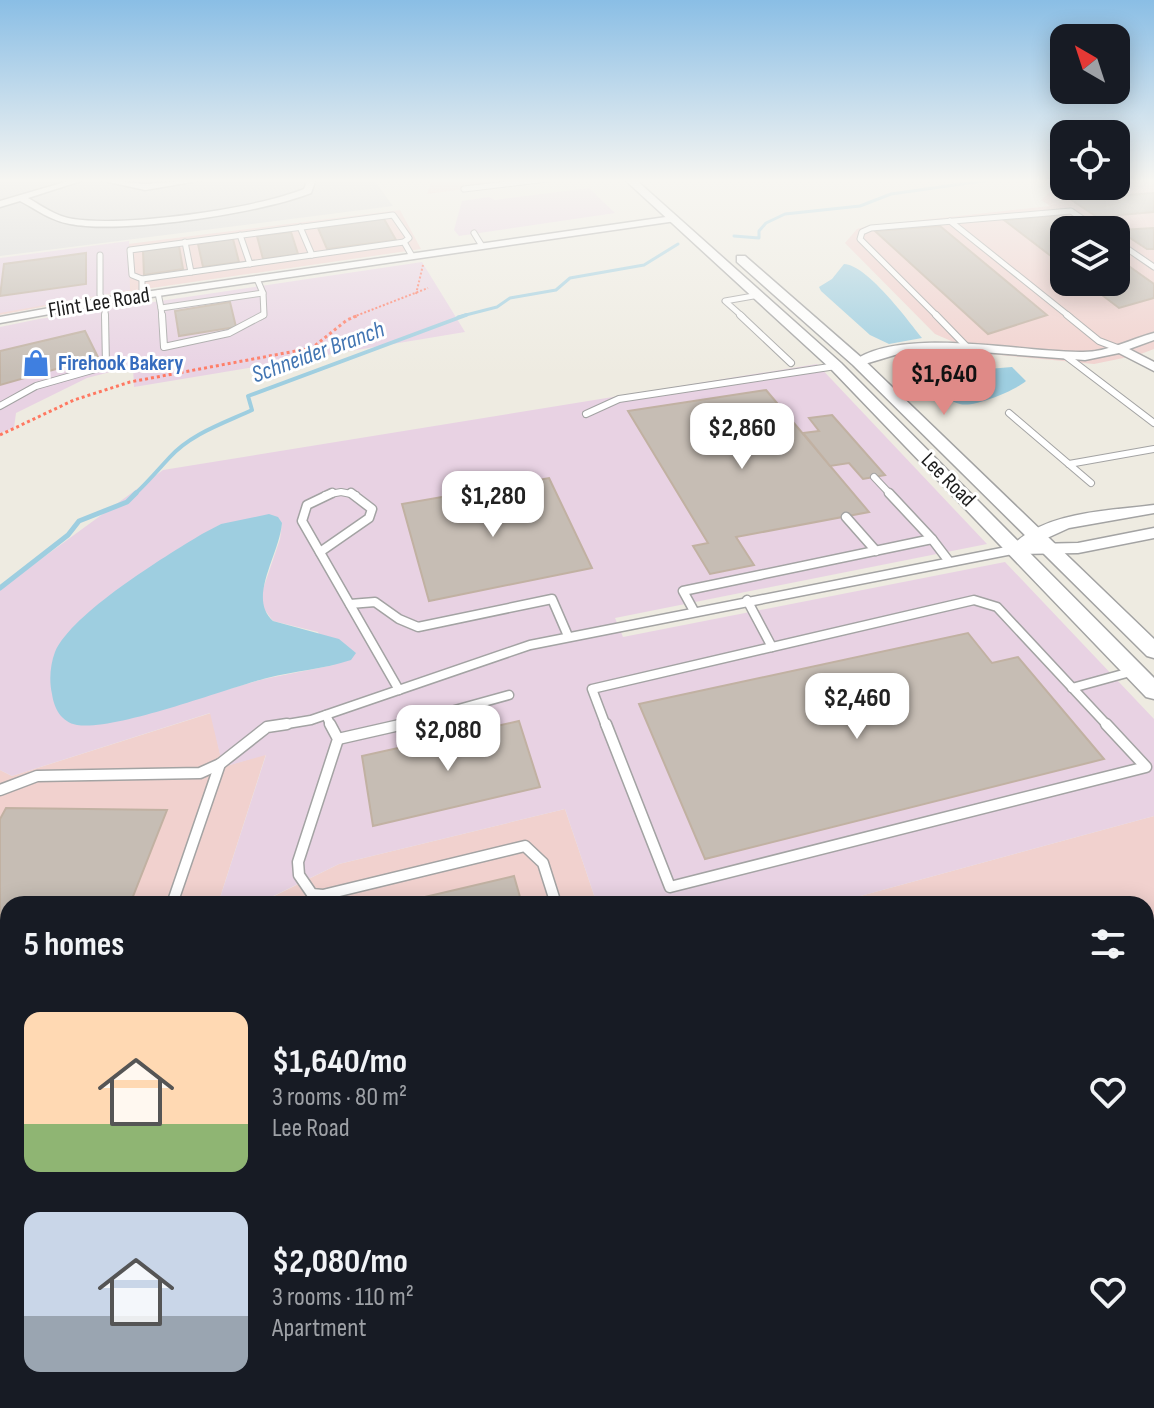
<!DOCTYPE html>
<html lang="en">
<head>
<meta charset="utf-8">
<style>
  :root { --surface:#171b24; --page:#242831; --text:#f1f3f6; --muted:#9ea1a6; --accent:#df8a87 }
  body { margin:0; font-family:"Sofia Sans Condensed",sans-serif; background:var(--page); color:var(--text); height:100vh; display:flex; flex-direction:column; font-size:30px; white-space:nowrap }
  * { box-sizing:border-box; margin:0 }
  p { font-size:26px; color:var(--muted) }
  .icon { flex:none; width:44px; height:44px; fill:none; stroke:currentColor; stroke-width:2; stroke-linecap:round; stroke-linejoin:round }
  .map { position:relative; flex:1; overflow:hidden }
  .panel { position:absolute; left:0px; top:896px; width:1154px; height:512px; display:flex; flex-direction:column; background:var(--surface); border-radius:24px 24px 0 0; box-shadow:0 4px 20px #0003 }
  .panel>* { flex:none }
  .needle { width:52px; rotate:321deg }
  .tools { position:absolute; left:1050px; top:24px; display:grid; gap:16px }
  .tools a { display:grid; place-items:center; width:80px; height:80px; border-radius:16px; background:var(--surface); box-shadow:0 4px 20px #0003; font-size:40px }
  .price { position:absolute; translate:-50% -68px; padding:0 18px; border-radius:16px; background:#fff; color:#222; font-size:26px; line-height:52px; filter:drop-shadow(0 2px 4px #0008) }
  .price::after { content:''; position:absolute; left:50%; top:48px; width:24px; height:18px; margin-left:-12px; background:inherit; clip-path:polygon(0 0,100% 0,50% 100%) }
  .price.selected { background:var(--accent); color:#111 }
  ul { padding:0; list-style:none }
  li { display:flex; align-items:center; gap:24px; height:200px; padding:0 24px }
  li span { display:grid; place-items:center; flex:none; width:224px; height:160px; border-radius:16px; color:#555 }
  li>.icon { margin-inline-start:auto }
  span .icon { width:96px; height:96px; fill:#fffc; stroke-width:1 }
  li b { font-size:34px }
  h2 { display:flex; justify-content:space-between; align-items:center; height:96px; padding:0 24px; font-size:34px }
  .map>svg:first-child { display:block }
  .residential { fill:#dad9d9 }
  .commercial { fill:#f1d1ce; fill-rule:evenodd }
  .industrial { fill:#e8d2e3; fill-rule:evenodd }
  .water { fill:#9ecee0 }
  .lines { fill:none; stroke-linecap:round; stroke-linejoin:round }
  .stream-far2 { stroke:#9ecee0; stroke-width:3 }
  .stream-far1 { stroke:#9ecee0; stroke-width:4 }
  .stream { stroke:#9ecee0; stroke-width:5 }
  .building { fill:#c6bdb4; stroke:#c1b1a2; stroke-width:2 }
  .service-far4-casing { stroke:#a3a3a3; stroke-width:7 }
  .service-far3-casing { stroke:#a3a3a3; stroke-width:8 }
  .service-far2-casing { stroke:#a3a3a3; stroke-width:11 }
  .service-far1-casing { stroke:#a3a3a3; stroke-width:13 }
  .service-casing { stroke:#a3a3a3; stroke-width:17 }
  .minor-casing { stroke:#a3a3a3; stroke-width:3 }
  .tertiary-casing { stroke:#a3a3a3; stroke-width:3 }
  .path-far1 { stroke:#ff7861; stroke-width:2; stroke-dasharray:2 2; stroke-linecap:butt }
  .path { stroke:#ff7861; stroke-width:3; stroke-dasharray:3 3; stroke-linecap:butt }
  .service-far4 { stroke:#fff; stroke-width:5 }
  .service-far3 { stroke:#fff; stroke-width:6 }
  .service-far2 { stroke:#fff; stroke-width:8 }
  .service-far1 { stroke:#fff; stroke-width:10 }
  .service { stroke:#fff; stroke-width:14 }
  .minor { fill:#fff; fill-rule:evenodd }
  .tertiary { fill:#fff; fill-rule:evenodd }
  .labels { text-anchor:middle; dominant-baseline:central; stroke-width:6; stroke-linejoin:round; paint-order:stroke }
  .far-street-label { font-size:22px; fill:#1c1c1c; stroke:#fff }
  .far-shop-label { font-size:22px; font-weight:bold; fill:#366cbe; stroke:#fff; text-anchor:start }
  .far-water-label { font-size:24px; font-style:italic; fill:#4275b2; stroke:#fff }
</style>
</head>
<body>
<div class="map">
<svg width="1154" height="1408" viewBox="0 0 1154 1408">
  <rect width="100%" height="100%" fill="#eeebe1"/>
  <!-- residential -->
  <polygon class="residential" points="0,179 373,179 393,206 0,256"/>
  <!-- commercial -->
  <g class="commercial">
    <polygon points="432,179 540,179 427,194"/>
    <path d="M1116,179H1154V349L1138,355L1094,364L979,353L935,334L845,243L857,229L867,226L1050,206L1041,200L1051,191L1072,186H1116ZM1064,230H1116V282H1064Z"/>
    <polygon points="400,210 421,249 110,294 0,315 0,260"/>
    <polygon points="211,713 223,767 266,754 218,904 8,904 8,1400 483,1400 461,1408 0,1408 0,770 12,776"/>
    <polygon points="565,809 597,904 258,904 339,864"/>
    <polygon points="1154,816 1154,1159 1146,1162 1146,904 831,904"/>
  </g>
  <!-- industrial -->
  <g class="industrial">
    <polygon points="589,188 615,213 459,236 454,230 462,201 489,197 495,200"/>
    <polygon points="129,241 130,290 0,313 0,258"/>
    <polygon points="422,262 465,332 134,387 133,366 87,378 16,413 14,428 0,433 0,327 39,319"/>
    <path d="M817,364L987,544L615,618L623,637L1005,562L1154,719V816L831,904H597L565,809L339,864L257,904H218L266,755L223,767L210,713L12,776L0,770V589L163,470ZM282,523L280,539L261,595V605L273,621L318,632L334,665L264,679L123,719L76,725L178,549L221,524Z"/>
  </g>
  <!-- water -->
  <g class="water">
    <path d="M844,264C867,265 907,319 922,338L889,344L870,335L821,291L819,287L832,279Z"/>
    <path d="M945,362L976,370L1012,367L1026,381C1016,390 974,408 960,404C942,399 924,382 915,367Z"/>
    <path d="M269,514L278,517L282,523C279,556 247,598 273,621L339,639L356,653L351,660C324,669 295,671 267,678C224,689 116,731 77,725C61,722 54,708 52,694C49,681 50,665 55,652C72,613 164,557 202,534L221,524Z"/>
  </g>
  <g class="lines">
    <!-- stream-far2 -->
    <g class="stream-far2">
      <polyline points="734,236 759,238 759,231 766,223 785,214 860,206 891,194 997,179"/>
      <polyline points="458,317 497,307 510,298 556,290 570,278 644,265 678,244"/>
    </g>
    <!-- stream-far1 -->
    <path class="stream-far1" d="M134,495C147,483 157,471 169,458C190,434 224,423 252,410L248,396L466,315"/>
    <!-- stream -->
    <polyline class="stream" points="0,588 68,535 79,521 127,502 136,493"/>
  </g>
  <!-- building -->
  <g class="building">
    <polygon points="1154,193 1154,212 1097,217 1070,199"/>
    <polygon points="1059,215 1080,230 1064,230 1064,266 1004,220"/>
    <polygon points="384,219 396,240 327,249 318,228"/>
    <polygon points="940,226 1047,315 988,334 875,231"/>
    <polygon points="1154,228 1154,249 1147,249 1118,230"/>
    <polygon points="291,232 298,254 263,259 257,236"/>
    <polygon points="233,239 239,262 203,267 198,244"/>
    <polygon points="179,246 183,269 144,275 143,251"/>
    <polygon points="86,253 86,284 0,296 4,264"/>
    <polygon points="1116,257 1154,284 1154,298 1119,308 1085,282 1116,282"/>
    <polygon points="230,302 236,327 179,336 175,311"/>
    <polygon points="85,331 98,357 0,385 0,351"/>
    <polygon points="766,390 869,512 736,537 754,565 710,574 693,546 708,543 628,411"/>
    <polygon points="832,415 885,475 863,479 849,463 830,466 803,433 819,431 809,418"/>
    <polygon points="549,478 592,568 429,601 402,504"/>
    <polygon points="968,633 992,663 1018,657 1104,759 705,859 639,704"/>
    <polygon points="519,721 540,787 373,826 362,756"/>
    <polygon points="6,808 167,810 130,904 8,904 8,941 0,941 0,819"/>
    <polygon points="514,876 522,904 395,904"/>
  </g>
  <g class="lines">
    <!-- service-far4 casing -->
    <g class="service-far4-casing">
      <g id="service-far4">
        <polyline points="464,189 547,179"/>
        <polyline points="950,221 1070,317"/>
        <polyline points="300,227 312,255"/>
        <polyline points="474,233 482,246"/>
        <polyline points="240,235 250,264"/>
        <polyline points="1116,241 1154,267"/>
        <polyline points="185,242 191,272"/>
        <polyline points="100,255 100,295 105,301 105,317"/>
        <polyline points="142,279 132,275 130,250 393,215 409,238 404,242"/>
        <polyline points="158,293 161,308 263,293 257,279"/>
        <polyline points="142,295 142,279 404,242 412,256"/>
        <polyline points="161,308 162,317"/>
        <polyline points="260,317 264,315 263,293"/>
        <polyline points="743,317 725,301 759,295"/>
        <polyline points="938,317 860,239 862,232 871,228 1071,211 1099,230"/>
      </g>
    </g>
    <!-- service-far3 casing -->
    <g class="service-far3-casing">
      <g id="service-far3">
        <polyline points="162,315 164,347 229,333 263,315"/>
        <polyline points="740,315 791,363"/>
        <polyline points="936,315 968,348"/>
        <polyline points="1067,315 1099,341 1120,349"/>
        <polyline points="1066,356 1154,423"/>
        <polyline points="0,406 36,386 106,366 105,315"/>
        <polyline points="1009,413 1091,483"/>
        <polyline points="586,414 619,399 836,366"/>
        <polyline points="1069,464 1154,449"/>
        <polyline points="874,477 891,495"/>
        <polyline points="325,495 341,492 356,495"/>
      </g>
    </g>
    <!-- service-far2 casing -->
    <g class="service-far2-casing">
      <g id="service-far2">
        <polyline points="332,493 307,505 302,521 399,690"/>
        <polyline points="889,493 932,539"/>
        <polyline points="846,517 876,551"/>
        <polyline points="320,552 369,518 372,509 351,493"/>
        <polyline points="747,600 772,647"/>
        <polyline points="350,604 375,602 399,619 418,627 552,599 568,636"/>
        <polyline points="694,611 683,591 932,539 948,560"/>
        <polyline points="1072,688 1134,671"/>
        <polyline points="326,715 331,726"/>
        <polyline points="275,726 311,720 530,645 1017,549"/>
        <polyline points="397,726 509,695"/>
        <polyline points="606,726 592,689 974,600 997,607 1108,726"/>
      </g>
    </g>
    <!-- service-far1 casing -->
    <g class="service-far1-casing">
      <g id="service-far1">
        <polyline points="330,724 338,739 298,862 299,875 312,894 323,895 525,846 543,863 556,904"/>
        <polyline points="606,724 670,887 1146,767 1106,724"/>
        <polyline points="338,739 404,724"/>
        <polyline points="0,790 37,776 200,773 220,764"/>
        <polyline points="172,904 220,764 267,727 287,724"/>
      </g>
    </g>
    <!-- service casing -->
    <g class="service-casing">
      <polyline id="service" points="1146,1032 1154,1032"/>
    </g>
    <!-- minor casing -->
    <g class="minor-casing">
      <g id="minor">
        <path d="M75,179H87L28,198C42,206 57,217 73,219C125,227 255,209 304,189L308,179H316L311,193C261,213 122,234 70,224C51,221 36,209 20,201L0,207V201Z"/>
        <polygon points="95,179 145,184 209,179 145,190"/>
        <polygon points="673,216 676,221 110,303 0,323 0,317 110,297"/>
        <path d="M1154,333V340L1129,349L1154,362V371L1119,353L1085,360L943,349L898,354L858,366L852,362C901,325 1023,353 1083,352C1108,352 1131,339 1154,333Z"/>
        <path d="M1154,505V513L1069,528L1034,544L1078,543L1154,528V538L1078,553L1017,554L1009,549C1042,511 1109,511 1154,505Z"/>
      </g>
    </g>
    <!-- tertiary casing -->
    <g class="tertiary-casing">
      <g id="tertiary">
        <polygon points="624,179 635,179 841,363 1154,678 1154,699 1146,697 831,369"/>
        <polygon points="737,256 745,256 863,359 1154,639 1154,658 1147,656 853,365 737,262"/>
      </g>
    </g>
    <!-- path-far1 -->
    <g class="path-far1">
      <polyline points="416,294 423,265"/>
      <polyline points="353,317 428,288"/>
    </g>
    <!-- path -->
    <polyline class="path" points="0,435 74,400 130,382 312,348 347,320 359,315"/>
    <!-- service-far4 -->
    <use href="#service-far4" class="service-far4"/>
    <!-- service-far3 -->
    <use href="#service-far3" class="service-far3"/>
    <!-- service-far2 -->
    <use href="#service-far2" class="service-far2"/>
    <!-- service-far1 -->
    <use href="#service-far1" class="service-far1"/>
    <!-- service -->
    <use href="#service" class="service"/>
    <!-- minor -->
    <use href="#minor" class="minor"/>
    <!-- tertiary -->
    <use href="#tertiary" class="tertiary"/>
  </g>
  <!-- sky -->
  <linearGradient id="sky" x2="0" y2="1"><stop stop-color="#8abee5"/><stop offset="0.48" stop-color="#f7f6f2"/><stop offset="1" stop-color="#f7f6f2" stop-opacity="0"/></linearGradient>
  <rect width="1154" height="376" fill="url(#sky)"/>
  <!-- icons -->
  <defs>
    <g id="shop-bare" transform="scale(2.16)"><path d="M-5-2.5h2.3a2.7 3.5 0 0 1 5.4 0H5L5.5 6h-11ZM-1.5-2.5h3a1.5 2.3 0 0 0-3 0Z" fill="#3f7fe0" stroke="#fff" stroke-width="2.5" paint-order="stroke"/></g>
  </defs>
  <g fill-rule="evenodd">
    <use href="#shop-bare" x="36" y="363"/>
  </g>
  <g class="labels">
    <!-- far-street labels -->
    <g class="far-street-label">
      <text transform="translate(99 303) rotate(-9)">Flint Lee Road</text>
      <text transform="translate(948 480) rotate(45)">Lee Road</text>
    </g>
    <!-- far-shop labels -->
    <g class="far-shop-label">
      <text x="58" y="363">Firehook Bakery</text>
    </g>
    <!-- far-water labels -->
    <g class="far-water-label">
      <text transform="translate(318 352) rotate(-20)">Schneider Branch</text>
    </g>
  </g>
</svg>
<div class="tools">
<a><svg class="needle" viewBox="-14 -14 28 28"><path d="M0-13l5 13h-10z" fill="#e53935"/><path d="M0 13l5-13h-10z" fill="#9ea1a6"/></svg></a>
<a><svg class="icon" aria-label="locate" viewBox="0 0 24 24"><circle cx="12" cy="12" r="6"/><path d="M12 2v4M12 18v4M2 12h4M18 12h4"/></svg></a>
<a><svg class="icon" aria-label="layers" viewBox="0 0 24 24"><path d="M12 4l9 5-9 5-9-5zM3 14l9 5 9-5"/></svg></a>
</div>
<b class="price selected" style="left:944px;top:417px">$1,640</b>
<b class="price" style="left:742px;top:471px">$2,860</b>
<b class="price" style="left:493px;top:539px">$1,280</b>
<b class="price" style="left:857px;top:741px">$2,460</b>
<b class="price" style="left:448px;top:773px">$2,080</b>
<section class="panel">
<h2>5 homes<svg class="icon" aria-label="filters" viewBox="0 0 24 24"><path d="M4 7h16M4 17h16"/><circle cx="9" cy="7" r="2"/><circle cx="15" cy="17" r="2"/></svg></h2>
<ul>
<li><span style="background:linear-gradient(#ffd9b3 70%,#8fb573 0)"><svg class="icon" aria-label="home" viewBox="0 0 24 24"><path d="M3 11l9-7 9 7M6 9v11h12V9"/></svg></span><div><b>$1,640/mo</b><p>3 rooms · 80 m²</p><p>Lee Road</p></div><svg class="icon" aria-label="heart" viewBox="0 0 24 24"><path d="M12 20l-8-8c-3-5 5-10 8-4 3-6 11-1 8 4z"/></svg></li>
<li><span style="background:linear-gradient(#c9d6e8 65%,#9aa5b1 0)"><svg class="icon" aria-label="home" viewBox="0 0 24 24"><path d="M3 11l9-7 9 7M6 9v11h12V9"/></svg></span><div><b>$2,080/mo</b><p>3 rooms · 110 m²</p><p>Apartment</p></div><svg class="icon" aria-label="heart" viewBox="0 0 24 24"><path d="M12 20l-8-8c-3-5 5-10 8-4 3-6 11-1 8 4z"/></svg></li>
</ul>
</section>
</div>
</body>
</html>
